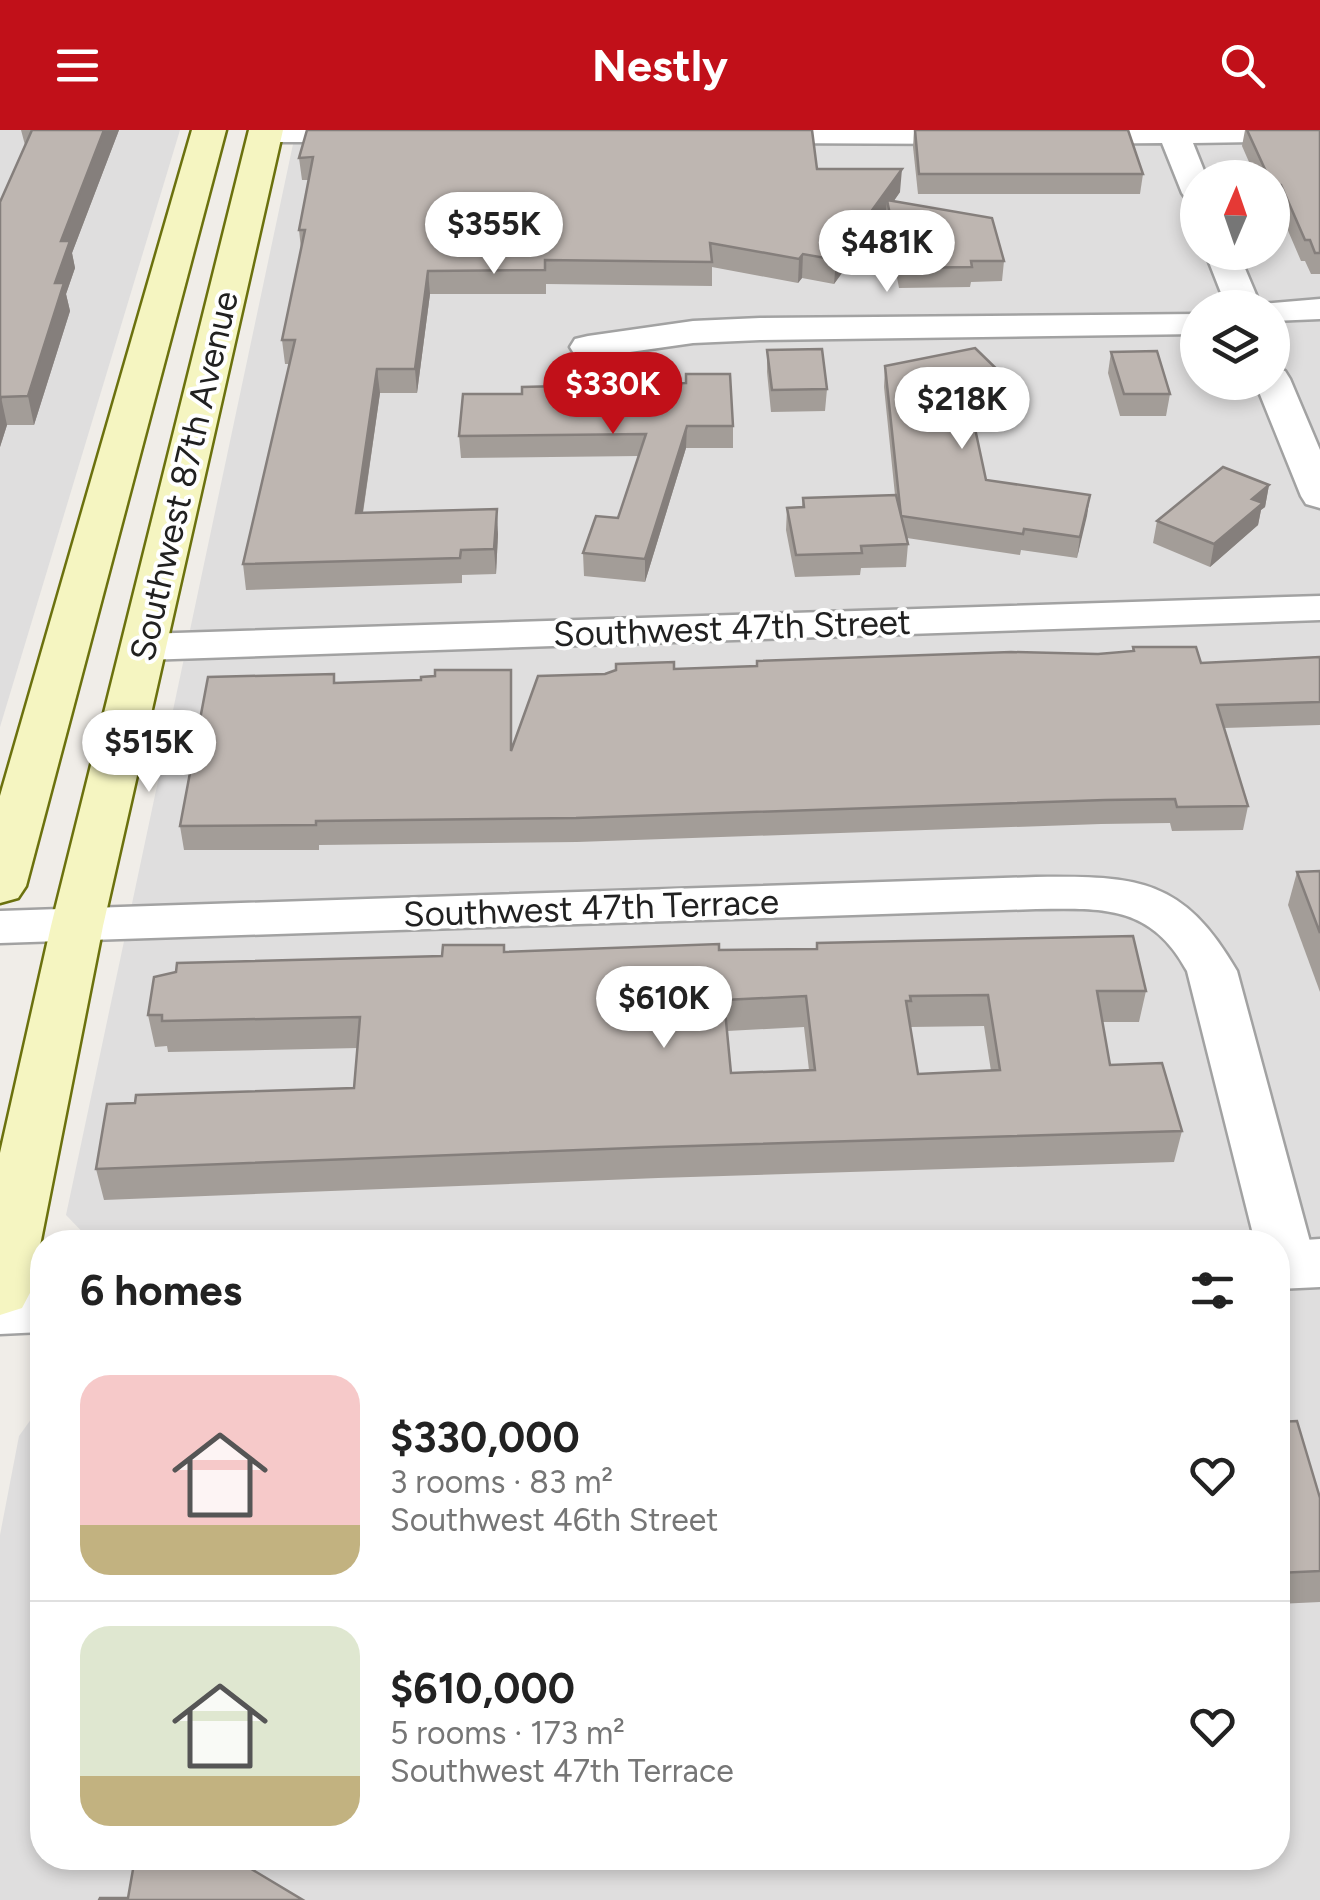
<!DOCTYPE html>
<html lang="en">
<head>
<meta charset="utf-8">
<style>
  :root { --surface:#fff; --page:#f6f6f6; --text:#222; --muted:#767676; --line:#e0e0e0; --accent:#c11019 }
  body { margin:0; font-family:Figtree,sans-serif; background:var(--page); color:var(--text); height:100vh; display:flex; flex-direction:column; font-size:38px; white-space:nowrap }
  * { box-sizing:border-box; margin:0 }
  p { font-size:32px; color:var(--muted) }
  .icon { flex:none; width:55px; height:55px; fill:none; stroke:currentColor; stroke-width:2; stroke-linecap:round; stroke-linejoin:round }
  .map { position:relative; flex:1; overflow:hidden }
  .side { position:absolute; left:30px; top:1100px; width:1260px; height:640px; display:flex; flex-direction:column; background:var(--surface); border-radius:40px; box-shadow:0 5px 15px #0003 }
  .side>* { flex:none }
  .needle { width:65px; rotate:2deg }
  .buttons { position:absolute; left:1180px; top:30px; display:grid; gap:20px }
  .buttons a { display:grid; place-items:center; width:110px; height:110px; border-radius:50%; background:var(--surface); box-shadow:0 5px 15px #0003; font-size:50px }
  .price { position:absolute; translate:-50% -85px; padding:0 22px; border-radius:35px; background:#fff; color:#222; font-size:32px; line-height:65px; filter:drop-shadow(0 2px 5px #0008) }
  .price::after { content:''; position:absolute; left:50%; top:60px; width:30px; height:22px; margin-left:-15px; background:inherit; clip-path:polygon(0 0,100% 0,50% 100%) }
  .price.current { background:var(--accent); color:#fff }
  ul { padding:0; list-style:none }
  li { display:flex; align-items:center; gap:30px; height:250px; padding:0 50px }
  li+li { border-top:2px solid var(--line) }
  li span { display:grid; place-items:center; flex:none; width:280px; height:200px; border-radius:30px; color:#555 }
  li>.icon { margin-inline-start:auto }
  span .icon { width:120px; height:120px; fill:#fffc; stroke-width:1 }
  li b { font-size:42px }
  h2 { display:flex; justify-content:space-between; align-items:center; height:120px; padding:0 50px; font-size:42px }
  header { display:flex; justify-content:space-between; align-items:center; height:130px; padding:0 50px; background:var(--accent); color:#fff; font-size:45px; font-weight:700 }
  .map>svg:first-child { display:block }
  .residential { fill:#dfdede; fill-rule:evenodd }
  .lines { fill:none; stroke-linecap:round; stroke-linejoin:round }
  .minor-casing { stroke:#a2a2a2; stroke-width:5 }
  .tertiary-casing { stroke:#a2a2a2; stroke-width:5 }
  .secondary-casing { stroke:#6b710e; stroke-width:5 }
  .minor { fill:#fff; fill-rule:evenodd }
  .tertiary { fill:#fff; fill-rule:evenodd }
  .secondary { fill:#f5f5c1; fill-rule:evenodd }
  .wall { fill:#a39d98; fill-rule:evenodd }
  .shaded-wall { fill:#857f7c }
  .building { fill:#beb6b1; stroke:#857f7c; stroke-width:2.5; fill-rule:evenodd }
  .labels { text-anchor:middle; dominant-baseline:central; stroke-width:8; stroke-linejoin:round; paint-order:stroke }
  .street-label { font-size:35px; fill:#212121; stroke:#fff }
</style>
</head>
<body>
<header><svg class="icon" aria-label="menu" viewBox="0 0 24 24"><path d="M4 6h16M4 12h16M4 18h16"/></svg>Nestly<svg class="icon" aria-label="search" viewBox="0 0 24 24"><circle cx="10" cy="10" r="6"/><path d="M15 15l6 6"/></svg></header>
<div class="map">
<svg width="1320" height="1770" viewBox="0 0 1320 1770">
  <rect width="100%" height="100%" fill="#f0ede8"/>
  <!-- residential -->
  <g class="residential">
    <polygon points="0,0 180,0 0,597"/>
    <path d="M296,0H1320V1770H0V1405L19,1306L42,1274V1728H1278V1112H92L66,1085ZM1198,48H1272V122H1198ZM1198,178H1272V252H1198Z"/>
  </g>
  <g class="lines">
    <!-- minor casing -->
    <g class="minor-casing">
      <g id="minor">
        <polygon points="252,0 388,0 390,3 386,10 375,12 265,12 254,10"/>
        <polygon points="732,0 992,0 995,5 991,12 980,14 745,13 734,11 730,4"/>
        <polygon points="1048,0 1320,0 1320,11 1193,13 1207,48 1198,48 1198,72 1187,70 1182,63 1162,13 1060,14 1049,12 1045,5"/>
        <polygon points="1205,122 1238,122 1260,174 1320,169 1320,189 1272,191 1272,178 1227,178"/>
        <polygon points="1198,184 1198,204 760,210 693,213 588,228 575,225 570,217 575,209 588,206 693,191 760,188"/>
        <polygon points="1272,238 1285,241 1290,249 1320,320 1320,378 1306,374 1301,366 1255,252 1272,252"/>
        <polygon points="1320,466 1320,490 144,530 129,526 123,517 129,508 144,504"/>
        <path d="M1036,747C1138,746 1183,748 1237,841L1316,1134L1308,1149L1288,1156L1278,1152V1112H1255L1187,841C1151,775 1104,778 1036,779L0,813V781Z"/>
      </g>
    </g>
    <!-- tertiary casing -->
    <g class="tertiary-casing">
      <g id="tertiary">
        <polygon points="1320,1109 1320,1157 1278,1159 1278,1112 1274,1112"/>
        <polygon points="42,1152 42,1202 0,1204 0,1154"/>
      </g>
    </g>
    <!-- secondary casing -->
    <g class="secondary-casing">
      <g id="secondary">
        <polygon points="192,0 226,0 26,756 18,768 0,773 0,666"/>
        <polygon points="249,0 283,0 103,796 31,1161 22,1178 0,1185 0,1023 51,796"/>
      </g>
    </g>
    <!-- minor -->
    <use href="#minor" class="minor"/>
    <!-- tertiary -->
    <use href="#tertiary" class="tertiary"/>
    <!-- secondary -->
    <use href="#secondary" class="secondary"/>
  </g>
  <!-- wall -->
  <g class="wall">
    <polygon points="21,0 119,0 72,123 75,138 66,164 70,181 34,295 7,295 0,317 0,72 25,15"/>
    <polygon points="914,0 1143,44 1140,64 918,64 913,17"/>
    <polygon points="1245,0 1320,0 1320,144 1311,144 1305,131 1301,131 1277,75 1272,75 1272,48 1256,48 1242,16"/>
    <polygon points="299,28 817,39 900,62 893,72 1004,131 1002,151 971,152 970,157 899,158 886,90 886,82 834,154 802,148 798,153 712,137 712,156 546,154 546,164 430,164 417,263 380,263 363,383 498,404 496,444 462,445 462,453 246,460 243,434 290,234 285,234 282,210 301,119 299,100 309,50 302,50"/>
    <polygon points="767,220 827,259 825,281 771,282 767,242"/>
    <polygon points="1111,222 1170,264 1166,286 1120,286 1108,243"/>
    <polygon points="885,236 1008,262 1011,266 1009,286 974,294 986,350 1090,365 1077,428 1021,420 1020,425 907,408 908,414 906,437 861,438 860,445 795,447 786,400 787,378 802,377 803,368 895,365 884,257"/>
    <polygon points="463,264 733,296 733,318 686,318 645,452 584,446 583,423 618,388 639,326 461,328 459,306"/>
    <polygon points="1269,355 1265,377 1261,380 1258,395 1210,437 1153,413 1157,391"/>
    <polygon points="1133,517 1201,533 1320,527 1320,595 1224,598 1248,676 1243,700 1172,701 1170,693 1101,694 577,712 319,715 319,720 184,720 180,696 336,553 421,550 511,540 512,618 605,544 674,539 1098,524 1132,521"/>
    <polygon points="1320,741 1320,862 1288,775 1297,742"/>
    <path d="M817,813L1146,861L1139,892H1102L1110,935L1182,1001L1174,1032L658,1048L104,1070L96,1039L354,958L358,918L168,922L167,916L155,917L148,885L442,826L505,822L816,819ZM984,896L991,941L918,944L910,897ZM804,897L809,940L731,943L727,901Z"/>
    <polygon points="1278,1292 1320,1368 1320,1472 1278,1474"/>
  </g>
  <!-- shaded-wall -->
  <g class="shaded-wall">
    <polygon points="104,0 119,0 72,123 75,138 66,164 70,181 34,295 28,266 55,153 61,111"/>
    <polygon points="902,39 900,62 889,78 887,70 886,82 834,154 836,130"/>
    <polygon points="803,124 802,148 798,153 799,129"/>
    <polygon points="428,141 430,164 417,263 415,239"/>
    <polygon points="377,239 380,263 359,408 356,383"/>
    <polygon points="1009,251 1007,267 1011,266 1009,286 968,295 970,275 999,253"/>
    <polygon points="1,267 7,295 0,317 0,270"/>
    <polygon points="687,296 686,318 645,452 645,429"/>
    <polygon points="1269,355 1265,377 1261,380 1258,395 1210,437 1214,414 1252,369"/>
    <polygon points="1090,365 1087,386 1077,428 1080,407"/>
    <polygon points="497,379 498,404 496,444 494,419"/>
  </g>
  <!-- building -->
  <g class="building">
    <polygon points="32,0 104,0 61,111 70,111 55,153 64,153 28,266 1,267 0,270 0,72"/>
    <polygon points="307,0 812,0 817,39 902,39 836,130 803,124 799,129 710,113 712,132 545,130 545,140 428,141 415,239 377,239 356,383 497,379 494,419 461,420 460,428 243,434 295,210 282,210 305,100 299,100 313,27 299,28"/>
    <polygon points="915,0 1128,0 1143,44 919,44"/>
    <polygon points="1247,0 1320,0 1320,123 1315,123 1310,110 1305,110 1281,55 1272,55 1272,48 1269,48"/>
    <polygon points="887,70 992,88 1004,131 971,131 972,137 901,138"/>
    <polygon points="975,218 1009,251 999,253 1011,266 970,275 986,350 1090,365 1080,407 1024,399 1023,404 901,386 885,236"/>
    <polygon points="822,219 827,259 772,260 767,220"/>
    <polygon points="1157,221 1170,264 1124,264 1111,222"/>
    <polygon points="686,244 730,244 733,296 687,296 645,429 583,423 596,386 618,388 646,304 459,306 463,264 522,264 522,257 686,253"/>
    <polygon points="1223,337 1269,355 1252,369 1263,373 1214,414 1157,391"/>
    <polygon points="896,365 908,414 861,416 862,423 796,425 787,378 804,377 803,368"/>
    <polygon points="1133,517 1196,517 1201,533 1320,527 1320,572 1217,575 1248,676 1177,677 1175,669 1105,670 576,688 316,691 316,695 180,696 208,547 334,544 334,553 421,550 421,547 435,546 435,540 511,540 511,621 538,546 605,544 616,540 616,534 674,532 674,539 757,536 757,531 1011,522 1098,524 1134,521"/>
    <polygon points="1320,741 1320,803 1297,742"/>
    <path d="M1133,806L1146,861H1097L1110,935L1162,933L1182,1001L658,1017L96,1039L107,974L135,973L136,965L354,958L360,887L162,891V885H148L154,847L176,842L177,833L442,826L443,815H504V822L719,814V820L817,819V813ZM988,865L1000,940L918,944L906,871H911L910,866ZM806,866L815,940L731,943L724,870Z"/>
    <polygon points="1297,1291 1320,1368 1320,1441 1278,1443 1278,1292"/>
    <polygon points="135,1728 233,1728 303,1770 99,1770 100,1768 128,1768"/>
  </g>
  <g class="labels">
    <!-- street labels -->
    <g class="street-label">
      <text transform="translate(184 346) rotate(-77)">Southwest 87th Avenue</text>
      <text transform="translate(732 498) rotate(-2)">Southwest 47th Street</text>
      <text transform="translate(591 778) rotate(-2)">Southwest 47th Terrace</text>
    </g>
  </g>
</svg>
<div class="buttons">
<a><svg class="needle" viewBox="-14 -14 28 28"><path d="M0-13l5 13h-10z" fill="#e53935"/><path d="M0 13l5-13h-10z" fill="#767676"/></svg></a>
<a><svg class="icon" aria-label="layers" viewBox="0 0 24 24"><path d="M12 4l9 5-9 5-9-5zM3 14l9 5 9-5"/></svg></a>
</div>
<b class="price" style="left:494px;top:147px">$355K</b>
<b class="price" style="left:887px;top:165px">$481K</b>
<b class="price current" style="left:613px;top:307px">$330K</b>
<b class="price" style="left:962px;top:322px">$218K</b>
<b class="price" style="left:149px;top:665px">$515K</b>
<b class="price" style="left:664px;top:921px">$610K</b>
<section class="side">
<h2>6 homes<svg class="icon" aria-label="filters" viewBox="0 0 24 24"><path d="M4 7h16M4 17h16"/><circle cx="9" cy="7" r="2"/><circle cx="15" cy="17" r="2"/></svg></h2>
<ul>
<li><span style="background:linear-gradient(#f6c9c9 75%,#c2b280 0)"><svg class="icon" aria-label="home" viewBox="0 0 24 24"><path d="M3 11l9-7 9 7M6 9v11h12V9"/></svg></span><div><b>$330,000</b><p>3 rooms · 83 m²</p><p>Southwest 46th Street</p></div><svg class="icon" aria-label="heart" viewBox="0 0 24 24"><path d="M12 20l-8-8c-3-5 5-10 8-4 3-6 11-1 8 4z"/></svg></li>
<li><span style="background:linear-gradient(#dfe7d0 75%,#c2b280 0)"><svg class="icon" aria-label="home" viewBox="0 0 24 24"><path d="M3 11l9-7 9 7M6 9v11h12V9"/></svg></span><div><b>$610,000</b><p>5 rooms · 173 m²</p><p>Southwest 47th Terrace</p></div><svg class="icon" aria-label="heart" viewBox="0 0 24 24"><path d="M12 20l-8-8c-3-5 5-10 8-4 3-6 11-1 8 4z"/></svg></li>
</ul>
</section>
</div>
</body>
</html>
